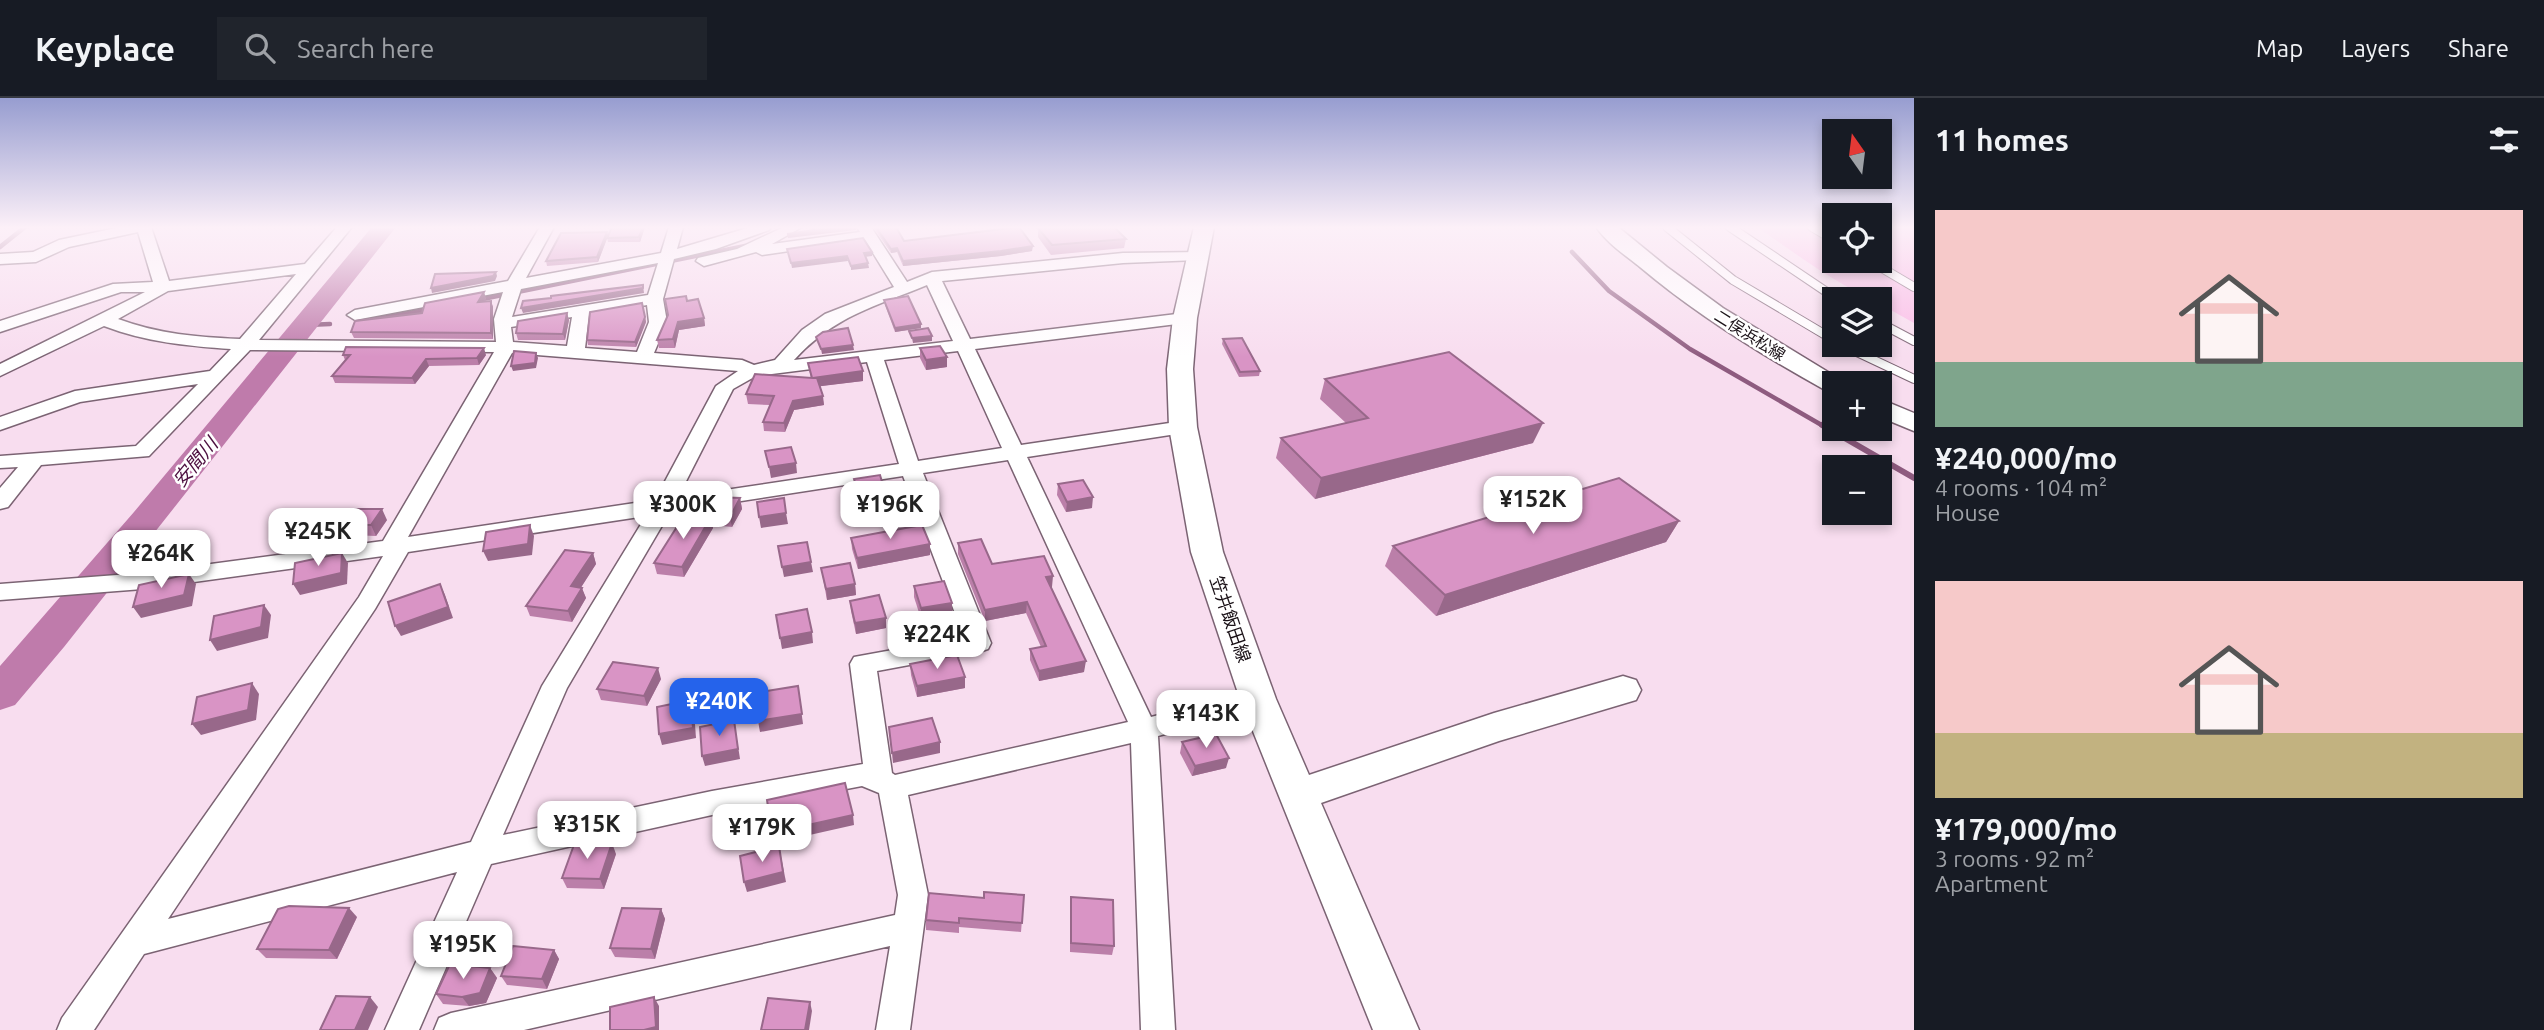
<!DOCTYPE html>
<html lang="en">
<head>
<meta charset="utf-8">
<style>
  :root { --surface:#171b24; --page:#20242c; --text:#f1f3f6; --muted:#9ea1a6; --line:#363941; --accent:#2563eb }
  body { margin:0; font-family:Ubuntu,"Noto Sans JP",sans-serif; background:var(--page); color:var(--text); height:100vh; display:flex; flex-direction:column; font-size:26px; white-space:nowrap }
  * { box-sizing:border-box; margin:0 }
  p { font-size:23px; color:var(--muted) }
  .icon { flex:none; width:38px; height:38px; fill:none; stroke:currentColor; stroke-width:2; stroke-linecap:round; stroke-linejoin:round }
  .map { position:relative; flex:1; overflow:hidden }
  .sheet { display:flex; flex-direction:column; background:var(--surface); width:630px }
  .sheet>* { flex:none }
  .needle { width:46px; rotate:346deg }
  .fabs { position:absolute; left:1822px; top:21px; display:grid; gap:14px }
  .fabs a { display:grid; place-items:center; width:70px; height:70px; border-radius:0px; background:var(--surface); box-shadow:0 4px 10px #0003; font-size:35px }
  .price { position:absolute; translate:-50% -60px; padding:0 16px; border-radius:14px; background:#fff; color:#222; font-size:23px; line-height:46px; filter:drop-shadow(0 2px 4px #0008) }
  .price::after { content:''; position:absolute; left:50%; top:42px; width:21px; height:16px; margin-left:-10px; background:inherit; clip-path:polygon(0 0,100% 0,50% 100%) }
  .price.on { background:var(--accent); color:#fff }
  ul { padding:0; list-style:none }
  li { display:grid; align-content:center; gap:14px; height:371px; padding:0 21px }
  li span { display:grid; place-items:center; height:217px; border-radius:0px; color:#555 }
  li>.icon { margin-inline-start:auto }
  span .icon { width:126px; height:126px; fill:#fffc; stroke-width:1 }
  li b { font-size:30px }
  h2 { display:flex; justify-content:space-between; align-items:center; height:84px; padding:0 21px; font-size:30px }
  header { display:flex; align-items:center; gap:42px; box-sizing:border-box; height:98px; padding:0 35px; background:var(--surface); border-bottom:2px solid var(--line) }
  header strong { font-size:33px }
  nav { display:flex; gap:38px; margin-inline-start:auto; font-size:24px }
  .search { width:490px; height:63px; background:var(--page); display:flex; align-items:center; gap:18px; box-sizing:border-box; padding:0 24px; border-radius:0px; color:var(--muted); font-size:26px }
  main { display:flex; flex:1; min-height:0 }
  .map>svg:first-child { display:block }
  .green { fill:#fabae6 }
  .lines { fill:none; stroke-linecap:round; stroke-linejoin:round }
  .stream-far1 { stroke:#8e5b7f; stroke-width:4.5 }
  .stream { stroke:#8e5b7f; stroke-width:6 }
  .river { fill:#bf7bab; fill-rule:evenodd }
  .lane-casing { stroke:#7b6373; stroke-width:10 }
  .street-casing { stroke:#7b6373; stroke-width:3 }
  .secondary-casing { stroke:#7b6373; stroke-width:3 }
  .lane { stroke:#fff; stroke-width:8 }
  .street { fill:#fff; fill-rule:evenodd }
  .secondary { fill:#fff; fill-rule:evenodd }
  .wall { fill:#bb7fa9 }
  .shaded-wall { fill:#98688a }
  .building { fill:#d994c5; stroke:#98688a; stroke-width:2 }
  .labels { text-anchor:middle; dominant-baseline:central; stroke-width:5; stroke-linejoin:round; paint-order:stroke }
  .far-street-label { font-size:16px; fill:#1a1117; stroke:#fff }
  .street-label { font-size:18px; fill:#1a1117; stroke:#fff }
  .water-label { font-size:19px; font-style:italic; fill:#4c0f3f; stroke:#fff }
</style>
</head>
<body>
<header>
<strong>Keyplace</strong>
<div class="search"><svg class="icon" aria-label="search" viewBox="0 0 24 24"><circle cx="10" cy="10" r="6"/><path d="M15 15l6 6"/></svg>Search here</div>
<nav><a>Map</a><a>Layers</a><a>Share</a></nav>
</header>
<main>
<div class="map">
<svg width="1914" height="932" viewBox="0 0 1914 932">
  <rect width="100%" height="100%" fill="#f8ddef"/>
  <!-- green -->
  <path class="green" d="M1757,129H1834V163H1880V129H1914V225L1880,206V201C1855,201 1781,145 1757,129Z"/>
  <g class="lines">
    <!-- stream-far1 -->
    <g class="stream-far1">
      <polyline points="0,149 25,129"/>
      <polyline points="1572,154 1609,193 1690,251 1825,329"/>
      <polyline points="478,202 745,148"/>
      <polyline points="372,222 430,211"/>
      <polyline points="307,227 330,226"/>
    </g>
    <!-- stream -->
    <polyline class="stream" points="1822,327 1914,380"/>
    <!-- river -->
    <polygon class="river" points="372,129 396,129 64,549 15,607 0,612 0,568 134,414"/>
    <!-- lane casing -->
    <g class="lane-casing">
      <g id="lane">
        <polyline points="1667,129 1733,182 1834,242"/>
        <polyline points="1730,129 1837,201"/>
        <polyline points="1812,129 1834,142"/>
        <polyline points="1870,163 1914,189"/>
        <polyline points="1880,225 1914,243"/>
        <polyline points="1842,247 1914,281"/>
      </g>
    </g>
    <!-- street casing -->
    <g class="street-casing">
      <path id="street" d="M121,129H151L169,183L305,166L337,129H352L259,242L496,244L494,221L503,194L355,222L347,217L355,212L508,183L540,129H554L526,180L661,155L669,129H683L677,151L751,129H771L769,132L716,151L674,161L663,201L667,224L654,255L742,262L754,267L775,262L802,232L825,216L894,189L865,142L762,157L756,154L704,168L696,163L698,160L737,151L784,129H802L772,146L860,134L857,129H871L907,184L932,174L1123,155L1202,154L1205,157L1197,162L1123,165L942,183L970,241L1185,215L1194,220L1185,225L975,251L1021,347L1183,323L1193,329L1183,335L1027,359L1151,619L1258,591L1267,594L1271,601L1267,608L1158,638L1175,932H1141L1131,645L908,697L928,797L910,932H876L890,848L524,932H434L439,920L451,915L895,817L898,797L879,695L862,688L712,717L491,766L419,932H385L457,774L144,856L94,932H57L62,920L359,499L383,458L143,491L0,502V486L143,475L383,443L494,254L250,252L149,358L41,367L8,409L0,411V390L18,369L0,370V358L136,348L198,286L80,304L0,332V319L75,293L210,273L231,251C187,248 146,244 104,228L0,278V266L145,194H121L0,234V223L113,186L153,184L138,134L69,149L36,164L0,166V156L33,154L59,142ZM658,165L648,197L512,219L521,191ZM296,176L240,241C198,239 158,236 118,221L168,193ZM927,187L953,243L794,262C834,218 874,209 927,187ZM647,207L649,224L637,254L585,250L589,217ZM572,219L567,248L513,244L511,229ZM958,253L1002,350L918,363L884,262ZM512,255L738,273L716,288L655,402L408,439ZM867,264L899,366L678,399L733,291L756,278ZM1008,362L1128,624L895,677L892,675L877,573L979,554L988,551L991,545L923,375ZM903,378L964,539L854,559L850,566L863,666L712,693L503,737L567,590L670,414ZM646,418L542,588L471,744L168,821L375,511L408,454Z"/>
    </g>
    <!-- secondary casing -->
    <g class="secondary-casing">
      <g id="secondary">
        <polygon points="1194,129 1214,129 1197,220 1193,271 1197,329 1223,454 1276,601 1309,677 1494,615 1623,578 1636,582 1641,592 1636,602 1499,643 1321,705 1419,932 1373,932 1240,601 1191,454 1169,329 1167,271 1173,220"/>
        <path d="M1596,129H1618L1667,169L1723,210L1846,285H1834V295L1825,292C1760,256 1697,217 1640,169C1625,157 1607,145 1596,129Z"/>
        <polygon points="1880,301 1914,315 1914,333 1880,319"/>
      </g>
    </g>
    <!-- lane -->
    <use href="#lane" class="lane"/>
    <!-- street -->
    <use href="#street" class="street"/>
    <!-- secondary -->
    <use href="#secondary" class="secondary"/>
  </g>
  <!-- wall -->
  <g class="wall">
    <polygon points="645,129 640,144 608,144 607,140"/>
    <polygon points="873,129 896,129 904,143 1032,153 1001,158 903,168 897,154 891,155"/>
    <polygon points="1038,130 1126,141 1124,150 1051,157 1038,139"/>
    <polygon points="607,134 608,138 598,164 547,168 546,163"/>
    <polygon points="486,200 484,204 491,203 493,209 493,241 354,240 351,234 422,215"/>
    <polygon points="884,202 921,230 895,234 885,207"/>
    <polygon points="687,203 704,220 705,228 679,232 675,250 659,250 657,242"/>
    <polygon points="642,205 646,224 636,249 588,247 587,242"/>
    <polygon points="567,215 569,222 565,242 518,242 516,235"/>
    <polygon points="1223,241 1260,273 1259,278 1239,279 1222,246"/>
    <polygon points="920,250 947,269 926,272 920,260"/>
    <polygon points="343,257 486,257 479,267 429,268 415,286 335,285 332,278 345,262"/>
    <polygon points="808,265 863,273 863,283 820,288 824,307 794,312 785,334 764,333 763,324 770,307 748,306 746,296 811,280"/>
    <polygon points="1325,281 1533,345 1315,401 1276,360 1281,340 1346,325 1320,301"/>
    <polygon points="854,381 886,404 860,409 854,391"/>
    <polygon points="1058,386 1092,410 1066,414 1057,397"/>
    <polygon points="740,400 742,411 732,429 712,427 713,430 684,479 657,476 654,465 704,418 704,415"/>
    <polygon points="387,422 376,438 349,437 343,427"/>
    <polygon points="1679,423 1666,444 1436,518 1385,468 1393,448"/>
    <polygon points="851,440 930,446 930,457 858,471 852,451"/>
    <polygon points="958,445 992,466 1052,489 1051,489 1084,574 1039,583 1030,562 1030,551 1041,549 1026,515 985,523 958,456"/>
    <polygon points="593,455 596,466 581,489 586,500 572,524 530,518 526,508"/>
    <polygon points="821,470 855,486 856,497 827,502"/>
    <polygon points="914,488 952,505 952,515 921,521 914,499"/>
    <polygon points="850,503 886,520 886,530 856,536 851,513"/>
    <polygon points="910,566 965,590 917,599 911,577"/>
    <polygon points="661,581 647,608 601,602 597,591"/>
    <polygon points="1182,644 1226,670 1192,678 1180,655"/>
    <polygon points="616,756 604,791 567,790 562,780"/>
    <polygon points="1024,797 1021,834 959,829 959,835 926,832 926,822 984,800"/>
    <polygon points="1071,799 1114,848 1112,857 1070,854 1070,809"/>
    <polygon points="661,811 665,821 655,861 615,859 610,850"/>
    <polygon points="357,819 337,861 266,860 257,851"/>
    <polygon points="554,852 559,861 547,891 507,887 501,878"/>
    <polygon points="490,870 497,880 486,905 469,908 443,906 436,896"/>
  </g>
  <!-- shaded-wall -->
  <g class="shaded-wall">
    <polygon points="643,129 645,129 640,144 639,139"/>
    <polygon points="845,129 856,129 856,132 788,140 787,136"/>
    <polygon points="607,134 608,138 598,164 597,159"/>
    <polygon points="1033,148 1032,153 1001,158 903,168 903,163"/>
    <polygon points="897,150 897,154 891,155 891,151"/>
    <polygon points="872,154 872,158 864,159 864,155"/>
    <polygon points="847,158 848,163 792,170 791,165"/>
    <polygon points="868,165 869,170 851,172 851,168"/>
    <polygon points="496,174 497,178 495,183 432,195 431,190"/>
    <polygon points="643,187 644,195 523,215 521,210"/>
    <polygon points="484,194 486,200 480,211 478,204"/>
    <polygon points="491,203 493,209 493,241 491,235"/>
    <polygon points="567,215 569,222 565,242 563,236"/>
    <polygon points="645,219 646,224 636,249 635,244"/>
    <polygon points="704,220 705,228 679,232 675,250 673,241 678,224"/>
    <polygon points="921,226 921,230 895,234 895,230"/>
    <polygon points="932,238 932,243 913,245 912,240"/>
    <polygon points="853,247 854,252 822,256 821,251"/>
    <polygon points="484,250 486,257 479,267 477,260"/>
    <polygon points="536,255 538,260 536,270 513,273 511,268"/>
    <polygon points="947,259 947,269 926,272 926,262"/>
    <polygon points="426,261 429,268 415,286 412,280"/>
    <polygon points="863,273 863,283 814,289 813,280"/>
    <polygon points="823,298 824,307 794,312 785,334 784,325 793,303"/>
    <polygon points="1543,325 1533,345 1315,401 1321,380"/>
    <polygon points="796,365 797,375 771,380 769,369"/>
    <polygon points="885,394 886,404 860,409 859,398"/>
    <polygon points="1093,399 1092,410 1066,414 1067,404"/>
    <polygon points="740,400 742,411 732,429 730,419"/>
    <polygon points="382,411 387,422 376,438 371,427"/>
    <polygon points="786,415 788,426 761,430 759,419"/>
    <polygon points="711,419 713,430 684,479 682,469"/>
    <polygon points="1679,423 1666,444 1436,518 1445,497"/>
    <polygon points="530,427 534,438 532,457 488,463 483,453"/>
    <polygon points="930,446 930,457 858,471 857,460"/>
    <polygon points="342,455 348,465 347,486 300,497 293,486"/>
    <polygon points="593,455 596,466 575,499 571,488"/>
    <polygon points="811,464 813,474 784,479 782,469"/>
    <polygon points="189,476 196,486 192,508 141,520 133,509"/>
    <polygon points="1053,478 1052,489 1046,490 1046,479"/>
    <polygon points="440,486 445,497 453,520 401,538 395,528"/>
    <polygon points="855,486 856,497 827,502 826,491"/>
    <polygon points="582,490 586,500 572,524 568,513"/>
    <polygon points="1027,504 1026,515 985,523 985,512"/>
    <polygon points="952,505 952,515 921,521 921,510"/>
    <polygon points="264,507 271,517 268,540 217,553 210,542"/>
    <polygon points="886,520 886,530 856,536 855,525"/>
    <polygon points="812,534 813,545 782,551 780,540"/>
    <polygon points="1086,563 1084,574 1039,583 1039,573"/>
    <polygon points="658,570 661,581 647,608 644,598"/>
    <polygon points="965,579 965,590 917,599 917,588"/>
    <polygon points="252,585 259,596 256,622 201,637 192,626"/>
    <polygon points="798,588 803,626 760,634 758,623"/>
    <polygon points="691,602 694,613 696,640 662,647 659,636"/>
    <polygon points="734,622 740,661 705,668 702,658"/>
    <polygon points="940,644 940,655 893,665 892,655"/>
    <polygon points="1229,660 1226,670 1192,678 1195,668"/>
    <polygon points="853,717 854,727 774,745 772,735"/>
    <polygon points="612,745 616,756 604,791 600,781"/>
    <polygon points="779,748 786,784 747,794 744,784"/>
    <polygon points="349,810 357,819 337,861 329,852"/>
    <polygon points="661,811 665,821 655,861 651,851"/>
    <polygon points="554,852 559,861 547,891 542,881"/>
    <polygon points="490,870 497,880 486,905 469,908 462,899"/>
    <polygon points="370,899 378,909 368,932 355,932"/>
    <polygon points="654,899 659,908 659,932 644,932"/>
    <polygon points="810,904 812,913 809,932 805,932"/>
  </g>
  <!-- building -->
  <g class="building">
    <polygon points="612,129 643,129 639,139 607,140"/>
    <polygon points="812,129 845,129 787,136 814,132"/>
    <polygon points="876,129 896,129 904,143 1019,129 1033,148 1001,153 903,163 897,150 891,151"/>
    <polygon points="1048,129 1114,129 1126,141 1052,147 1038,130"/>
    <polygon points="607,134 597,159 546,163 561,135"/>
    <polygon points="863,140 872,154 864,155 868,165 851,168 847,158 791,165 787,151"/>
    <polygon points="496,174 493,178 431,190 435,176"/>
    <polygon points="643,187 643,190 521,210 523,203 551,200 551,198"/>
    <polygon points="484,194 478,204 491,203 491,235 351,234 355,223 422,215 425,205"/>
    <polygon points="686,198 687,203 698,201 704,220 678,224 673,241 657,242 668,217 665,201"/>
    <polygon points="908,198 921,226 895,230 884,202"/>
    <polygon points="642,205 645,219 635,244 587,242 590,214"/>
    <polygon points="567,215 563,236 516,235 518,223"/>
    <polygon points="848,230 853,247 821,251 816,239 823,234"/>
    <polygon points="928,230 932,238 912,240 909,233"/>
    <polygon points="1242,240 1260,273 1240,274 1223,241"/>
    <polygon points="940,248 947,259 926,262 920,250"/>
    <polygon points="346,249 484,250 477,260 426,261 412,280 332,278 350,257 343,257"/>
    <polygon points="514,253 536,255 535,265 511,268"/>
    <polygon points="1449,254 1543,325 1321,380 1281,340 1368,320 1325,281"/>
    <polygon points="858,259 863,273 813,280 817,280 823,298 793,303 784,325 763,324 774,298 746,296 755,276 812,280 808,265"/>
    <polygon points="791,349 796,365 769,369 765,353"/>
    <polygon points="880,377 885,394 859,398 854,381"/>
    <polygon points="1619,380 1679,423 1445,497 1393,448"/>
    <polygon points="1083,382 1093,399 1067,404 1058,386"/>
    <polygon points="713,399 740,400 730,419 704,415"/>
    <polygon points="784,400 786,415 759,419 757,404"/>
    <polygon points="355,411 382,411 371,427 343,427"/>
    <polygon points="685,416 711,419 682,469 654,465"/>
    <polygon points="530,427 528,446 483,453 486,434"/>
    <polygon points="922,427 930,446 857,460 851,440"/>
    <polygon points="981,441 992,466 1044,458 1053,478 1046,479 1086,563 1039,573 1030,551 1046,548 1027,504 985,512 958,445"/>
    <polygon points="807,444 811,464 782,469 778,448"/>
    <polygon points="565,452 593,455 571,488 582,490 568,513 526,508"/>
    <polygon points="342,455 341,475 293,486 295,465"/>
    <polygon points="850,465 855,486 826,491 821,470"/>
    <polygon points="189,476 184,497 133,509 139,487"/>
    <polygon points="944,483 952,505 921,510 914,488"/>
    <polygon points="440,486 448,509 395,528 388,504"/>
    <polygon points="879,497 886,520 855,525 850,503"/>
    <polygon points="264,507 261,529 210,542 214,518"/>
    <polygon points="807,511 812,534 780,540 776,517"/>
    <polygon points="957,557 965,579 917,588 910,566"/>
    <polygon points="613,564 658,570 644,598 597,591"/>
    <polygon points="252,585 248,612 192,626 197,599"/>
    <polygon points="798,588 802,616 758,623 755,595"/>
    <polygon points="691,602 693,630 659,636 657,609"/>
    <polygon points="932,620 940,644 892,655 889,629"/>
    <polygon points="734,622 738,651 702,658 700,629"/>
    <polygon points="1216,636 1229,660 1195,668 1182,644"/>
    <polygon points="845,685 853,717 772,735 767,702"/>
    <polygon points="575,744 612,745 600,781 562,780"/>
    <polygon points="779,748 783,774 744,784 740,758"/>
    <polygon points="984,794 1024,797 1022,825 959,820 959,825 926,822 929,795 984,800"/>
    <polygon points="1071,799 1113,802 1114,848 1071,845"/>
    <polygon points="289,808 349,810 329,852 257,851 278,811"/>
    <polygon points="622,810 661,811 651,851 610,850"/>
    <polygon points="513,848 554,852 542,881 501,878"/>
    <polygon points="450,866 490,870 480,895 462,899 436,896"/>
    <polygon points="336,898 370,899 355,932 320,932"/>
    <polygon points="654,899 656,929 644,932 610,932 610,909"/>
    <polygon points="768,900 810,904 805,932 761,932"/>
  </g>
  <!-- sky -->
  <linearGradient id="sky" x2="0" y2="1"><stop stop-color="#979dd0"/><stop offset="0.5" stop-color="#fcf0f8"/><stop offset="1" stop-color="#fcf0f8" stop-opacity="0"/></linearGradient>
  <rect width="1914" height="259" fill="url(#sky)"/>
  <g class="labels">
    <!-- far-street labels -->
    <g class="far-street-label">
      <text transform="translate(1750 237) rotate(32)">二俣浜松線</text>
    </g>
    <!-- street labels -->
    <g class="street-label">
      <text transform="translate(1231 521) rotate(71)">笠井飯田線</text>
    </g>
    <!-- water labels -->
    <g class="water-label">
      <text transform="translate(195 364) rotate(-50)">安間川</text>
    </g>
  </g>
</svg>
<div class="fabs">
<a><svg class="needle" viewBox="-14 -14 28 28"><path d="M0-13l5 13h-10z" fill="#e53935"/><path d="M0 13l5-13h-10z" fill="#9ea1a6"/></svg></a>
<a><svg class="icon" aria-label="locate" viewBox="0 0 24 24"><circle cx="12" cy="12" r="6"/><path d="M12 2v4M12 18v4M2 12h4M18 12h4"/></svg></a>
<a><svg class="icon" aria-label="layers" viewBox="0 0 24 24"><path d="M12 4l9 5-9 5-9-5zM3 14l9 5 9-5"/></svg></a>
<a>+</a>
<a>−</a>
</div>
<b class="price" style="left:1533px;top:438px">¥152K</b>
<b class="price" style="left:683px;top:443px">¥300K</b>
<b class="price" style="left:890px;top:443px">¥196K</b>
<b class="price" style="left:318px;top:470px">¥245K</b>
<b class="price" style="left:161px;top:492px">¥264K</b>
<b class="price" style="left:937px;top:573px">¥224K</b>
<b class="price on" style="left:719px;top:640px">¥240K</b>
<b class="price" style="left:1206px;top:652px">¥143K</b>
<b class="price" style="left:587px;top:763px">¥315K</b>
<b class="price" style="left:762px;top:766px">¥179K</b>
<b class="price" style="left:463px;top:883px">¥195K</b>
</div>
<section class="sheet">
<h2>11 homes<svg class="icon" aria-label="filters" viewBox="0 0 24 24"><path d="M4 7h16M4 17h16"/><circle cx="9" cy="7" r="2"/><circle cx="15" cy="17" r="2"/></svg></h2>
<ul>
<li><span style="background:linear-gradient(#f6c9c9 70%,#7fa58c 0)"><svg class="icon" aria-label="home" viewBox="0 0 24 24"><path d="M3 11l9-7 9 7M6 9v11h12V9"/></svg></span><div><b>¥240,000/mo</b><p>4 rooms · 104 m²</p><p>House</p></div></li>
<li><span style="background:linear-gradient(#f6c9c9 70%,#c2b280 0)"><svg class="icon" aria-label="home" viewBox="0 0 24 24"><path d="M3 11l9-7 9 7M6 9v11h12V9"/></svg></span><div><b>¥179,000/mo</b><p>3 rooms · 92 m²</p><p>Apartment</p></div></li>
</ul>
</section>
</main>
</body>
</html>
